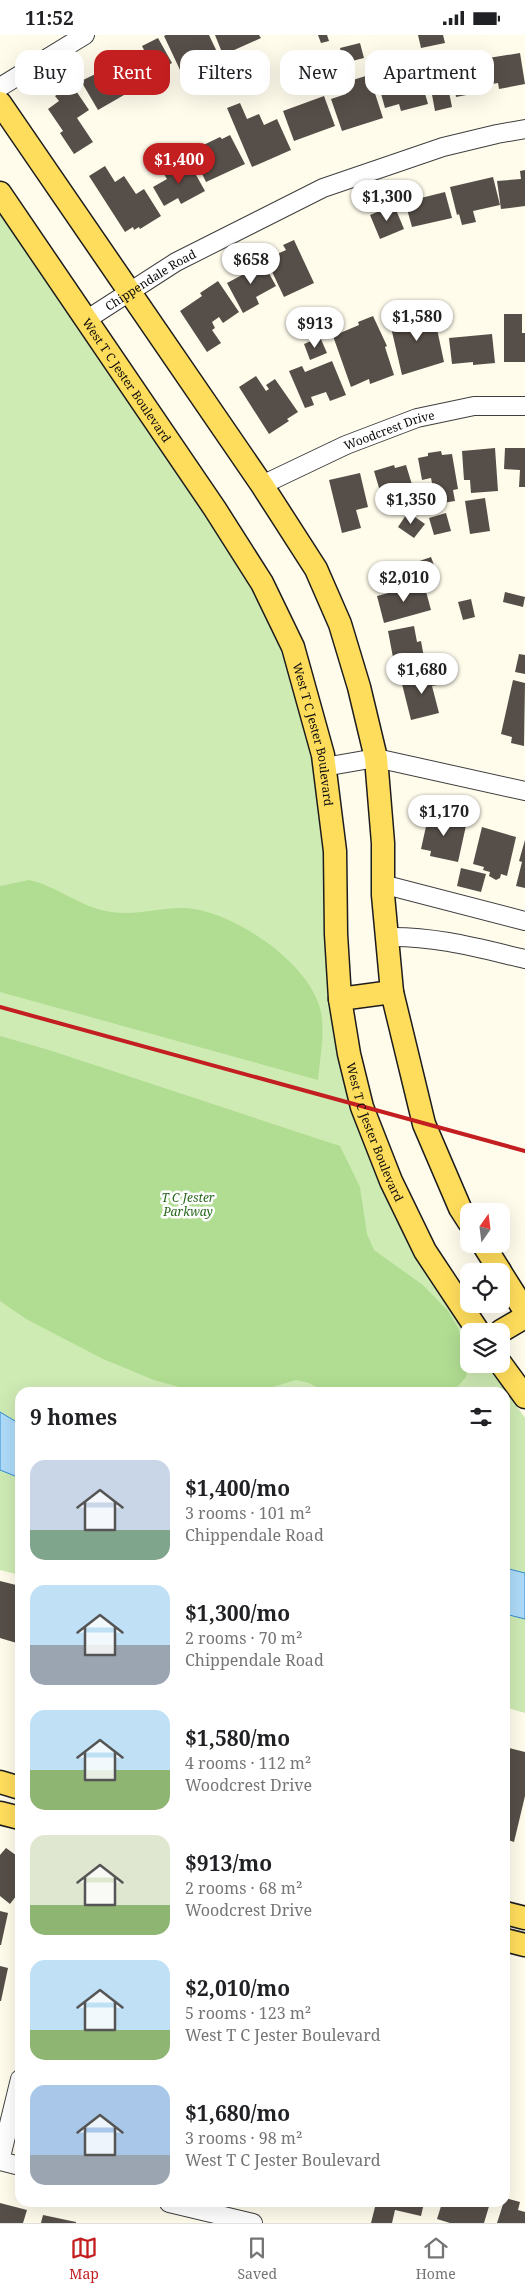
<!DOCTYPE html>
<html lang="en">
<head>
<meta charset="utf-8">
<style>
  :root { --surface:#fff; --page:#f2f2f2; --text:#202124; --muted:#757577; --line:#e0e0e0; --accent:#c31e20 }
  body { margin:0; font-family:"Noto Serif",serif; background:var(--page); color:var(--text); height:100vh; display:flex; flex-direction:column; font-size:19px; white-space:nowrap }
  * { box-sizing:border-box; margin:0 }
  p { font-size:16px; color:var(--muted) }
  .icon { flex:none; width:28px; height:28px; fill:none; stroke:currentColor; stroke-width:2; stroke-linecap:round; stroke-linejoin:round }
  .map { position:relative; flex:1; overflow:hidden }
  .panel { position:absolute; left:15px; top:1352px; width:495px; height:820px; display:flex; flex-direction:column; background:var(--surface); border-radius:15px; box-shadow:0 5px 20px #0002 }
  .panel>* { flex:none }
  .top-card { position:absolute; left:15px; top:15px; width:495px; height:45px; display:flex; gap:10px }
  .needle { width:32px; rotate:14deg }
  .tools { position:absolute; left:460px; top:1168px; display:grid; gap:10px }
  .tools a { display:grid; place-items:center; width:50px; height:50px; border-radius:10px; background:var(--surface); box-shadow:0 5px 20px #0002; font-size:25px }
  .price { position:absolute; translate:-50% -42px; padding:0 11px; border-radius:18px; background:#fff; color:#222; font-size:16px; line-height:32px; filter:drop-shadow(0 1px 2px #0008) }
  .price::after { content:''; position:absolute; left:50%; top:30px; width:15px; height:11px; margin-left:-8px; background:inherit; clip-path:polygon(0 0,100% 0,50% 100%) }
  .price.on { background:var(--accent); color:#fff }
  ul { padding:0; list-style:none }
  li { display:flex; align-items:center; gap:15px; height:125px; padding:0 15px }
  li span { display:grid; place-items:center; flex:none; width:140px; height:100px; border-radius:15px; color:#555 }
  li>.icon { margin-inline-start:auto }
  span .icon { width:60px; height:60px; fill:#fffc; stroke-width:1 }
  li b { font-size:21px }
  h2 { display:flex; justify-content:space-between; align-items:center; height:60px; padding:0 15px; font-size:21px }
  .tag { padding:0 18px; border-radius:15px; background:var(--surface); box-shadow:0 5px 20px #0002; font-size:18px; line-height:45px }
  .tag.on { background:var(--accent); color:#fff }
  .status { display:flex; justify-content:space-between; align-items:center; height:35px; padding:0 25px; background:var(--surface); direction:ltr }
  .status svg { height:14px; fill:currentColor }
  .tabs { display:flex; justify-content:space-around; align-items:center; height:70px; border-top:1px solid var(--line); background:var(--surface); font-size:14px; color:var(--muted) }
  .tabs a { display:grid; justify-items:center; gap:2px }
  .tabs .on { color:var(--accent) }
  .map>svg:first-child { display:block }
  .green { fill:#cfebb4 }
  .forest { fill:#b1dd92 }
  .water { fill:#aedbf9; stroke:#318ed4 }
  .building { fill:#564e48 }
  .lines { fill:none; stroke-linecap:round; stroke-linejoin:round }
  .minor-casing { stroke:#3f3f3f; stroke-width:20 }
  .major-casing { stroke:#1d1d1d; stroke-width:25 }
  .minor { stroke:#fff; stroke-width:18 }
  .major { stroke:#ffdd5c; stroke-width:22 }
  .rail { stroke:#c31e20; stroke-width:4 }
  .labels { text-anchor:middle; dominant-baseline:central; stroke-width:5; stroke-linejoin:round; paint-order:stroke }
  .street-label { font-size:12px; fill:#0c0c0c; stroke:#fff }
  .park-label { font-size:12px; font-style:italic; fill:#27671a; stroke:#fff }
</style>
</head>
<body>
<div class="status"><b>11:52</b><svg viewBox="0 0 49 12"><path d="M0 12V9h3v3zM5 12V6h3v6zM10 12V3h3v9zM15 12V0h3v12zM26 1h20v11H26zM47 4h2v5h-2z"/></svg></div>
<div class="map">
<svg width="525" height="2188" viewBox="0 0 525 2188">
  <rect width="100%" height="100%" fill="#fffcec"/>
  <!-- green -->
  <polygon class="green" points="0,175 234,519 277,605 299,667 314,731 323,797 324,897 330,964 421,1228 469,1301 469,1329 488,1329 525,1383 525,1678 505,1672 505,1358 20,1358 20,1540 0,1535"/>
  <!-- forest -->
  <g class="forest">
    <path d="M29,845C57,851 79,871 106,876C133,882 159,872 186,873C233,876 311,928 321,977C325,999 320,1023 318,1045L0,957V851Z"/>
    <polygon points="0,1001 49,1015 340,1111 360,1152 367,1199 374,1215 423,1250 448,1276 458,1293 464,1310 468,1330 466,1342 453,1357 398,1357 387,1353 361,1357 325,1357 309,1348 296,1345 256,1357 198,1357 154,1345 103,1324 26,1284 0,1266"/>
  </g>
  <!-- water -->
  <g class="water">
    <polygon points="0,1377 20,1389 20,1443 0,1435"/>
    <polygon points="505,1533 525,1538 525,1584 505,1579"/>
  </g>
  <!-- building -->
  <g class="building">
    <polygon points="166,0 209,0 218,19 181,37 164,1"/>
    <polygon points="215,0 259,0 261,3 223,20"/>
    <polygon points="318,0 327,0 329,6 321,8"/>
    <polygon points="418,0 443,0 445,8 421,13"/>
    <polygon points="158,3 172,28 135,47 124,25 144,15 142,11"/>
    <polygon points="360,8 364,23 344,28 340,13"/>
    <polygon points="453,16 455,23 469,20 477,58 456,62 455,56 449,57 452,72 435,76 428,38 431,38 429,29 434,28 433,21"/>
    <polygon points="520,18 525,49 499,54 498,48 480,51 476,25"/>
    <polygon points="415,24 428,69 401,76 399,69 385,73 375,37"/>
    <polygon points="116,29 131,56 98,75 81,46"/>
    <polygon points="369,40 383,83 342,96 331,64 346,59 343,48"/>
    <polygon points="72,50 89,75 77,83 93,107 74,119 60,98 63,96 48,74 59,66 55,61"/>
    <polygon points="324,61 335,91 294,106 283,76"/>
    <polygon points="240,68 247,84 259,79 264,90 277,84 291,115 252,132 227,73"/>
    <polygon points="230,100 245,129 206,147 191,116 220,102 222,104"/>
    <polygon points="180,126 185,135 191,131 205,156 181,169 178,163 164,171 153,152 167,144 162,136"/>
    <polygon points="105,131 115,147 124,141 136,159 144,154 161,181 140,194 139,192 134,195 133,192 125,197 89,141"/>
    <polygon points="525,135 525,171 501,174 497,146 521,144 520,136"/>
    <polygon points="493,142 500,170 473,176 476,187 462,190 459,179 457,180 450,152"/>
    <polygon points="445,157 452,183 412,192 405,167"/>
    <polygon points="394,170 404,194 380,204 370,180"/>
    <polygon points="294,205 314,248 284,262 266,224 286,215 283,210"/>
    <polygon points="260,222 276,251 256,262 259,269 243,278 227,248 244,239 241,233"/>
    <polygon points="218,246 239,277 223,288 219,282 212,287 215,293 212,295 221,308 207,317 180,276 202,261 200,258"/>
    <polygon points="322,273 326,281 316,285 312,278"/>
    <polygon points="433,275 444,327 402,340 390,288 414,283 413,279"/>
    <polygon points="504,279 522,279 522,298 525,298 525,327 504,327"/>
    <polygon points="373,281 387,311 385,312 394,340 370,349 369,344 351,352 333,301 359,290 358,287"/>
    <polygon points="492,299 495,328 473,330 473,327 452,329 449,303"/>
    <polygon points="320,302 327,318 310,325 304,309"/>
    <polygon points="332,326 346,360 330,366 326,357 311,362 314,370 305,373 289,336 302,331 305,337"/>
    <polygon points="256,341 266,356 269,354 266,350 275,344 298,377 287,384 289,386 269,399 239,352"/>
    <polygon points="495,413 498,456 471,458 470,445 464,445 462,416"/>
    <polygon points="505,413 525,413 525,452 519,452 520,435 504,434"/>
    <polygon points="441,416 442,420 452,419 458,454 453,455 455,466 436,469 431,443 422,445 418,423 428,421 428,418"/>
    <polygon points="394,430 395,433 406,430 417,466 395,472 392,460 382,463 374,436"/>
    <polygon points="360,438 368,472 356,475 361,493 342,498 329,445"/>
    <polygon points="485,463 490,496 470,499 465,466"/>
    <polygon points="408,477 425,489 414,503 398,492"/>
    <polygon points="446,478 451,496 434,500 429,483"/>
    <polygon points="431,522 438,541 421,547 414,528"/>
    <polygon points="424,549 431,575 384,588 377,561"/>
    <polygon points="505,557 525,562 523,572 503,567"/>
    <polygon points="471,564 475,582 463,585 458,567"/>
    <polygon points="414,591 417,607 421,606 425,628 395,633 388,596"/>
    <polygon points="519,619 525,620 525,639 515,637"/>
    <polygon points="439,636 442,649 432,651 439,678 411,685 401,645"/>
    <polygon points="513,645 525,648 524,711 511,708 512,702 501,699"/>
    <polygon points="429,778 467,786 458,827 430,821 431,816 421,814"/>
    <polygon points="482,792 516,802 507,841 501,839 500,843 496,845 489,841 490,837 483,835 484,832 473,829"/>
    <polygon points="525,805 525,853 516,851 522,827 519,826"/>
    <polygon points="461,833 486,839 481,857 457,851"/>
    <polygon points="0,1546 20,1551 20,1609 0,1603"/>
    <polygon points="509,1713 525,1717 525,1761 514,1807 505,1804 505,1730"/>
    <polygon points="6,1813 20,1823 20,1856 10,1869 0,1861 0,1820"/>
    <polygon points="0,1876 8,1878 1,1910 0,1910"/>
    <polygon points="0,1931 8,1933 1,1966 0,1966"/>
    <polygon points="505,2163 520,2167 518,2175 525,2177 525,2188 497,2188"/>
    <polygon points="0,2168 27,2175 23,2188 0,2188"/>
    <polygon points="376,2168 424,2168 421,2181 395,2175 392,2188 371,2188"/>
    <polygon points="442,2168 490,2168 484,2188 450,2188 437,2184"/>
    <polygon points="43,2180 76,2187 76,2188 41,2188"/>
  </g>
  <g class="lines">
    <!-- minor casing -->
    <g class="minor-casing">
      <g id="minor">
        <polyline points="0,52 85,0"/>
        <path id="s1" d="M86,285L176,227L323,153L443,112L497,99L525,94"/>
        <path id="s2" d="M262,450L346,410L417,383L474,371H525"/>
        <polyline points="324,732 376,723 525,756"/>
        <polyline points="382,849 525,886"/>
        <path d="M387,902C436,901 478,913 525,924"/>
        <polyline points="0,2126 20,2044"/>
        <polyline points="0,2126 20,2131"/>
        <polyline points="169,2168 253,2188"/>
      </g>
    </g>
    <!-- major casing -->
    <g class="major-casing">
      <g id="major">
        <polyline points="0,68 262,450 316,534 340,589 359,652 376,723 383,808 383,860 392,957 424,1089 460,1173 469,1187"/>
        <path id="s3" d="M0,158L215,474L262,548L293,612L323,720L335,816L336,899L340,964L349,1019L362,1072L391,1146L425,1216L478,1296"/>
        <polyline points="340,964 392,957"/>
        <polyline points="483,1209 500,1236"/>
        <polyline points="501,1238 525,1276"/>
        <polyline points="501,1296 525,1282"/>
        <polyline points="501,1329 525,1362"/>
        <polyline points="0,1747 20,1753"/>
        <polyline points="0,1778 20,1783"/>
        <polyline points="505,1878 525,1883"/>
        <polyline points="505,1905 525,1910"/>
      </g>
    </g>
    <!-- minor -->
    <use href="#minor" class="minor"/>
    <!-- major -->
    <use href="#major" class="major"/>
    <!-- rail -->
    <polyline class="rail" points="0,972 525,1116"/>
  </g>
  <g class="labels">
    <!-- street labels -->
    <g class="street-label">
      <text stroke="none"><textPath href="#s1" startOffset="76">Chippendale Road</textPath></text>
      <text stroke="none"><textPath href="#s3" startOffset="226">West T C Jester Boulevard</textPath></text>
      <text stroke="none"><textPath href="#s2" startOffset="139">Woodcrest Drive</textPath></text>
      <text stroke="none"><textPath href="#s3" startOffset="631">West T C Jester Boulevard</textPath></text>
      <text stroke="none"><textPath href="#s3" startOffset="1036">West T C Jester Boulevard</textPath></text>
    </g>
    <!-- park labels -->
    <g class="park-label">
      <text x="188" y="1162">T C Jester<tspan x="188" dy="14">Parkway</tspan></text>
    </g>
  </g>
</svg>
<div class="tools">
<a><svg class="needle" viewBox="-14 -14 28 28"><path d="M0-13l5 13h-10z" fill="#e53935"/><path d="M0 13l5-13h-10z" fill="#757577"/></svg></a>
<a><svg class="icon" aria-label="locate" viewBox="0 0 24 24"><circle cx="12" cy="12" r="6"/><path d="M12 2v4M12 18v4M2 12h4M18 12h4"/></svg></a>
<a><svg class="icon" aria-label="layers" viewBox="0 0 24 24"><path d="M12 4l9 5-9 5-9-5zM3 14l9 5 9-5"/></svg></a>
</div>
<b class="price on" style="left:179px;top:150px">$1,400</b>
<b class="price" style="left:387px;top:187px">$1,300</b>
<b class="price" style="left:251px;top:250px">$658</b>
<b class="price" style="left:417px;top:307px">$1,580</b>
<b class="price" style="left:315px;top:314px">$913</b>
<b class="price" style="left:411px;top:490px">$1,350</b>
<b class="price" style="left:404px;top:568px">$2,010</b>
<b class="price" style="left:422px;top:660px">$1,680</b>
<b class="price" style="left:444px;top:802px">$1,170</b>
<div class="top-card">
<a class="tag">Buy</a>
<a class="tag on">Rent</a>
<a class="tag">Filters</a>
<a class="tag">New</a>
<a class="tag">Apartment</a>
</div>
<section class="panel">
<h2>9 homes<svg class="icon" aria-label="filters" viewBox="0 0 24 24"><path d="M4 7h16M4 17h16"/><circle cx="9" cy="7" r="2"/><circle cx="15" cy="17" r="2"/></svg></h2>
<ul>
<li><span style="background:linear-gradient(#c9d6e8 70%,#7fa58c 0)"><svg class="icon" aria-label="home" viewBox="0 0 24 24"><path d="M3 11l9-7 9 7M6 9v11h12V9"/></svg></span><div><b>$1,400/mo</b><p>3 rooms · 101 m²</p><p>Chippendale Road</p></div></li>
<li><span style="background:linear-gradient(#bfe0f5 60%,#9aa5b1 0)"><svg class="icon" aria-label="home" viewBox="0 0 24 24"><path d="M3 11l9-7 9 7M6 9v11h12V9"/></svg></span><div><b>$1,300/mo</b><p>2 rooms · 70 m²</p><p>Chippendale Road</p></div></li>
<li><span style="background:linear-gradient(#bfe0f5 60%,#8fb573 0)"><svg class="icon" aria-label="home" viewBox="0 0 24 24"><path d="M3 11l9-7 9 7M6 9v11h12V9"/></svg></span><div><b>$1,580/mo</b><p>4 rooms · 112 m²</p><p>Woodcrest Drive</p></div></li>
<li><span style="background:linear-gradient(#dfe7d0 70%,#8fb573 0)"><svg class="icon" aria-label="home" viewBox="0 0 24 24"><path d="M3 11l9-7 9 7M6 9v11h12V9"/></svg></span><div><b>$913/mo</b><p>2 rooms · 68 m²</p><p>Woodcrest Drive</p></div></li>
<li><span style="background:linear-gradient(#bfe0f5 70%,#8fb573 0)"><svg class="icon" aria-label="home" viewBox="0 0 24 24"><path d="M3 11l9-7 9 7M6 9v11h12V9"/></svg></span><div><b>$2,010/mo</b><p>5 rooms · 123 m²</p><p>West T C Jester Boulevard</p></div></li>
<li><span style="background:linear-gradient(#a9c7e8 70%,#9aa5b1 0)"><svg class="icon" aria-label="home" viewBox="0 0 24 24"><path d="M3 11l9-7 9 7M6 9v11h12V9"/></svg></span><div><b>$1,680/mo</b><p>3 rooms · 98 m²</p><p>West T C Jester Boulevard</p></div></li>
</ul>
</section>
</div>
<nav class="tabs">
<a class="on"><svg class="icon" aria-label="map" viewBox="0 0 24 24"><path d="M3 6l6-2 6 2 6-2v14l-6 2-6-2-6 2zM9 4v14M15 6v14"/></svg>Map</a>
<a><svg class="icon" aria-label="saved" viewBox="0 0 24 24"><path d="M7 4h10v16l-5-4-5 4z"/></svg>Saved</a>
<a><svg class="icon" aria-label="home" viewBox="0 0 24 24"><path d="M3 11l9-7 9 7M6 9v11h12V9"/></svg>Home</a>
</nav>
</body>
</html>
